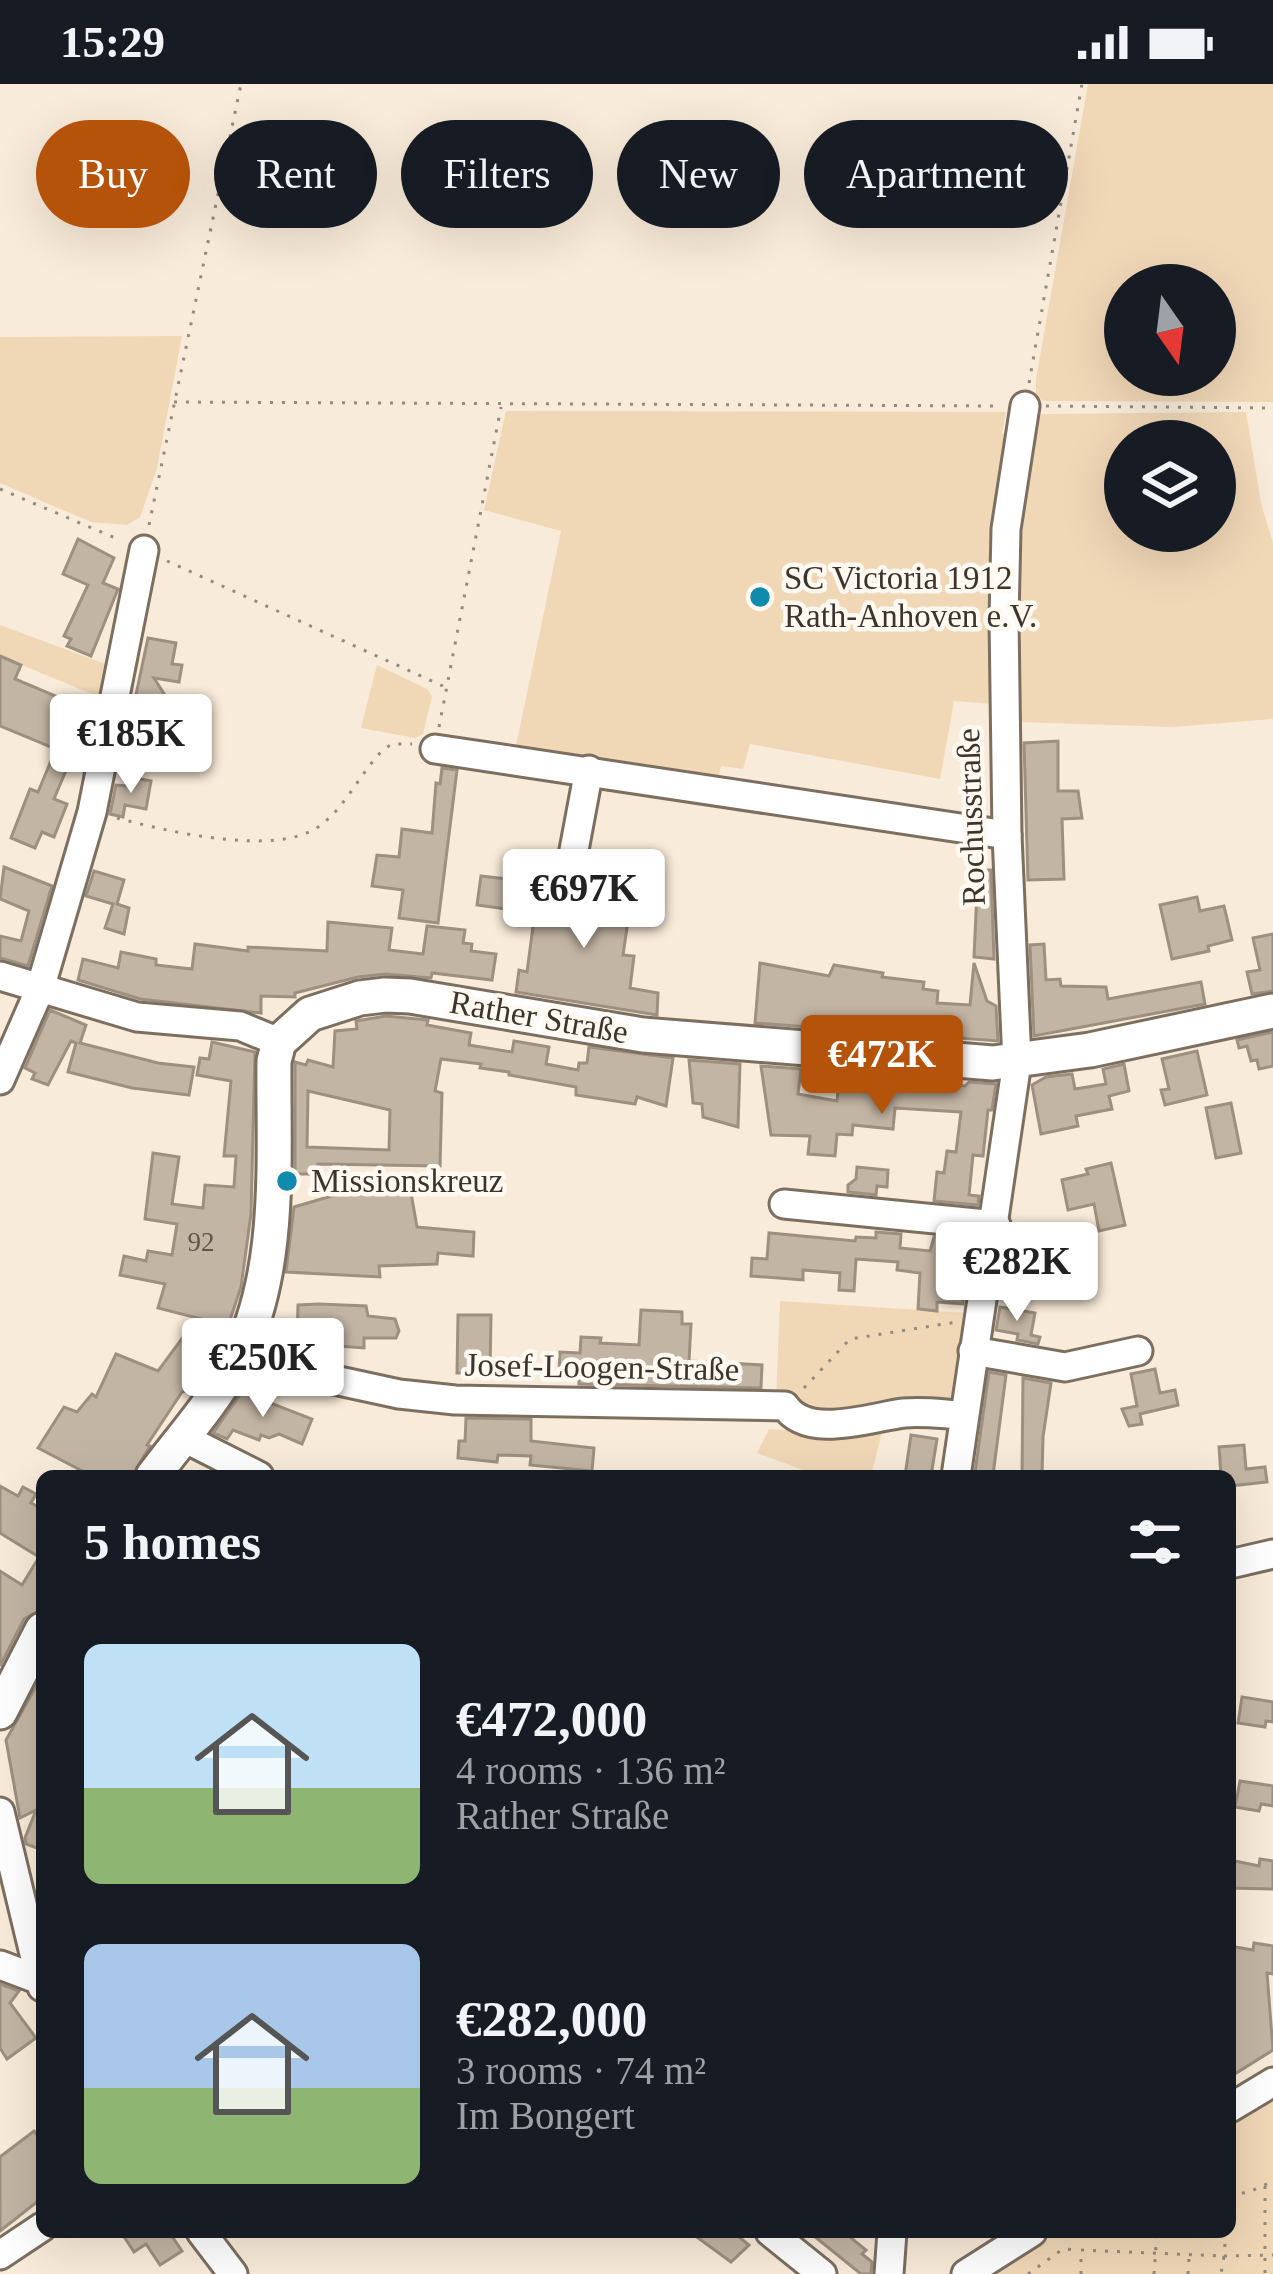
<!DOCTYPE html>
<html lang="en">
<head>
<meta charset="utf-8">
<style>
  :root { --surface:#171b24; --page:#20242c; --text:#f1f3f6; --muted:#9ea1a6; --accent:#b45309 }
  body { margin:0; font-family:"Times New Roman",serif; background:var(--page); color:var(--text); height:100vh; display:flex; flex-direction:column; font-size:45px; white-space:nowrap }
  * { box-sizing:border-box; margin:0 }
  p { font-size:39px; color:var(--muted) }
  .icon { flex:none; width:66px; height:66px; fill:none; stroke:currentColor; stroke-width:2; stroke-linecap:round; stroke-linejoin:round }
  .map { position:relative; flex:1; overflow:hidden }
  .side { position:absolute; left:36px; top:1386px; width:1200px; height:768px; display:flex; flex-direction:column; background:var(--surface); border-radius:18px; box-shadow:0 12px 48px #0002 }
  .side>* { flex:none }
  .banner { position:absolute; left:36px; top:36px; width:1203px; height:108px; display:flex; gap:24px }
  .needle { width:78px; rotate:166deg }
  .fabs { position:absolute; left:1104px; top:180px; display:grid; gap:24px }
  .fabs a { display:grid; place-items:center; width:132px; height:132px; border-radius:50%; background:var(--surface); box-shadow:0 12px 48px #0002; font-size:60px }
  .price { position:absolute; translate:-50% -102px; padding:0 27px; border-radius:12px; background:#fff; color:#222; font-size:39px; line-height:78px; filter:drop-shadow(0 3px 6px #0008) }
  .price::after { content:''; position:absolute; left:50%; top:72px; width:36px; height:27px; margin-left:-18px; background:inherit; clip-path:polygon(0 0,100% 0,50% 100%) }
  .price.active { background:var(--accent); color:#fff }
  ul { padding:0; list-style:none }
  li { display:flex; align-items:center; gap:36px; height:300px; padding:0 48px }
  li span { display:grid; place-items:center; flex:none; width:336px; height:240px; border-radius:18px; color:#555 }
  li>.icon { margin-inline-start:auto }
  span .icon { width:144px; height:144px; fill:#fffc; stroke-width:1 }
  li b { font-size:51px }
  h2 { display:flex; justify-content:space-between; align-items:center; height:144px; padding:0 48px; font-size:51px }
  .chip { padding:0 42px; border-radius:54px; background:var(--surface); box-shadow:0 12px 48px #0002; font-size:42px; line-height:108px }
  .chip.active { background:var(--accent); color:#fff }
  .status { display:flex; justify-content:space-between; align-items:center; height:84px; padding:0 60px; background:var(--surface); direction:ltr }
  .status svg { height:33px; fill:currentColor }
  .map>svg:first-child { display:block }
  .green { fill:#f0d7b6; fill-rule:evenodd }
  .building { fill:#c3b5a4; stroke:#9d9080; stroke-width:3; fill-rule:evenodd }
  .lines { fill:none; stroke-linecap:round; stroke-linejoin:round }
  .minor-casing { stroke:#7c6f60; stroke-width:33 }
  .major-casing { stroke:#7c6f60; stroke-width:39 }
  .path { stroke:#948a7e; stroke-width:3; stroke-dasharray:3 9; stroke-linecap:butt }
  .minor { stroke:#fff; stroke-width:27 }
  .major { stroke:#fff; stroke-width:33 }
  .poi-dot { fill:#108bad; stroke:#fff9f2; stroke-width:4.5 }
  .labels { text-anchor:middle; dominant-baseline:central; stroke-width:9; stroke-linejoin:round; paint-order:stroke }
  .number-label { font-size:27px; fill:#5d554c }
  .poi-label { font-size:33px; fill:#3b352e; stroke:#fff9f2; text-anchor:start }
  .street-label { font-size:33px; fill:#3b352e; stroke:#fff9f2 }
</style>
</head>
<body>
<div class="status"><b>15:29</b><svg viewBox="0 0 49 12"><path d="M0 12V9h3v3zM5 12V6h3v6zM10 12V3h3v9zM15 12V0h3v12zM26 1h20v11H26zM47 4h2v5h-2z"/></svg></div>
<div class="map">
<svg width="1273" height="2190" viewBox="0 0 1273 2190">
  <rect width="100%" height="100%" fill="#f9ebd9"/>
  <!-- green -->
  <g class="green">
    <path d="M1088,0H1273V318L1044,317L1036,312V295ZM1125,201H1215V291H1125Z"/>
    <polygon points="182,252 157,384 140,433 127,441 91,438 0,399 0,253"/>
    <polygon points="506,327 1006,328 1002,349 1014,357 993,620 954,617 940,695 750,660 743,685 721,682 716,703 513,676 561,447 484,426"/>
    <path d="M1246,328L1261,419L1273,459V635L1173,643L1018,638V459L1034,335L1043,330ZM1125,357H1215V447H1125Z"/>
    <polygon points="0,541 108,581 99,613 0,572"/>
    <polygon points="377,581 427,605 432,612 423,650 415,654 361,644"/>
    <polygon points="780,1217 966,1229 948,1334 885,1336 871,1392 819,1392 757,1369 769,1345 787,1346 789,1317 776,1316"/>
    <polygon points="1273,2009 1273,2190 985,2190 1052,2148 1230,2148 1230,2036"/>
  </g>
  <!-- building -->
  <g class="building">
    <polygon points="78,455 114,474 103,499 118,505 91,572 67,562 71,555 64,552 88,501 63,490"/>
    <polygon points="148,554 176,559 172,580 182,581 179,598 154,594 170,619 164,623 160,644 166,645 162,666 137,661 141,641 130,639"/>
    <polygon points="0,572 21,581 15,595 91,627 54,715 67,720 54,753 42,748 35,764 11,754 30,705 38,708 56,665 0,642"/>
    <polygon points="1058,657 1058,707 1078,707 1082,734 1062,735 1064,795 1028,796 1024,659"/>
    <polygon points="442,684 457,686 438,839 399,834 403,806 372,802 377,771 399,773 402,745 432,749 436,699 440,700"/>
    <polygon points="130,693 151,697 146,725 125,721 123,733 110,730 116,701 128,702"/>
    <polygon points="4,783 52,802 28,882 0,874 0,852 21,857 29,827 0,815"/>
    <polygon points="978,786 991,786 994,875 974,873"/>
    <polygon points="94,787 124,796 117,820 129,824 124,850 105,844 113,820 86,812"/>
    <polygon points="481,792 518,796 514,826 477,821"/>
    <polygon points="556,798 632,809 623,871 634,872 630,904 658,909 657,931 516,908 519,886 527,888 536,820 553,821"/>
    <polygon points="1197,813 1200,827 1224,822 1232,856 1208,862 1209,867 1172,875 1160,821"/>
    <polygon points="328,838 392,844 389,866 423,870 427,842 465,846 463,859 472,860 471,867 496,870 492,896 432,889 431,894 386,890 358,893 295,909 295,913 261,912 261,929 140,915 78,896 83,875 118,884 121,868 156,875 156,881 192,885 195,860 248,867 248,863 327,867"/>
    <polygon points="1273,850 1273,907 1252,910 1247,888 1260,886 1253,854"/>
    <polygon points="1044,860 1046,896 1060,895 1061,902 1106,903 1108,915 1201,898 1205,920 1034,952 1030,861"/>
    <polygon points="760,879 829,892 834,881 883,889 882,893 924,898 923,905 938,907 937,919 970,921 974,879 987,917 996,922 998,957 755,939"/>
    <polygon points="50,926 86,941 80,959 158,979 194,983 189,1011 132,1004 68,988 76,959 71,957 48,1001 32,995 35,989 25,984"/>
    <path d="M386,932L428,936L427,941L471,949L469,961L512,968L514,957L549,963L546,980L578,986L579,979H587L589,963L673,974L666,1022L637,1013L635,1020L576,1011V1003L509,991V988L480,984L481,980L441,975L435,1007L442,1009L440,1082L318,1080L316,1090H295V978L306,981L308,976L333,983L335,947L357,945L356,937ZM308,1007L390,1026L389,1066L307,1063Z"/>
    <polygon points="1273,948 1273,982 1259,985 1257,976 1251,977 1247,962 1239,964 1237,956"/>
    <polygon points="212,958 255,968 251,1130 241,1203 228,1242 158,1224 165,1200 120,1191 124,1172 146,1177 148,1167 172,1171 177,1140 145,1135 153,1069 179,1073 172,1120 203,1124 205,1101 234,1103 236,1072 224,1072 231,997 197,991 200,974 209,975"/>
    <polygon points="1197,967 1207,1011 1165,1021 1161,1006 1169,1005 1162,975"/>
    <polygon points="689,976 740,980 738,1043 703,1033 702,1020 693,1019"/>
    <polygon points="1124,980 1129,1007 1109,1012 1112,1025 1076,1032 1078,1042 1041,1050 1032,1001 1046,993 1072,990 1075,1005 1106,1000 1103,985"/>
    <polygon points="761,982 801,985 798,1010 837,1017 840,988 965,1002 969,998 996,1000 992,1026 988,1026 983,1072 973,1071 969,1111 979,1112 978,1121 934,1117 937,1088 944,1089 947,1067 956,1068 961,1028 895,1024 893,1045 853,1041 852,1051 837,1050 835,1072 808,1070 810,1052 771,1051"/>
    <polygon points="1231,1019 1241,1069 1216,1074 1206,1024"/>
    <polygon points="1111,1079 1125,1141 1099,1147 1094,1120 1068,1126 1062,1096 1088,1090 1086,1085"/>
    <polygon points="857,1083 888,1086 887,1103 877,1102 876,1111 848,1108 848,1101 856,1095"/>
    <polygon points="376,1099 411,1109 417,1143 474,1148 473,1172 438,1169 437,1180 379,1182 380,1193 286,1188 294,1123"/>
    <polygon points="876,1148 901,1150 900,1164 930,1167 934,1153 970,1156 969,1179 964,1178 963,1220 937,1218 937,1227 918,1225 920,1189 897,1186 898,1178 856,1175 854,1207 839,1206 840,1189 803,1186 803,1196 751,1192 752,1174 767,1175 769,1149 855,1157 856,1153 876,1154"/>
    <polygon points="1044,1163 1047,1178 1072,1174 1077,1199 1045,1208 1040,1182 1023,1185 1019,1168"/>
    <polygon points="319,1220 366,1222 368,1232 395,1235 399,1247 396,1254 364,1254 364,1264 297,1259 298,1221"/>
    <polygon points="1000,1223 1035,1229 1031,1251 1040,1253 1038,1260 1017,1256 1018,1250 996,1246"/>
    <polygon points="641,1226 682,1228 682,1240 691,1240 689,1277 762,1281 761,1304 579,1300 579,1289 559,1288 560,1268 580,1269 581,1253 601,1254 600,1259 639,1261"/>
    <polygon points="458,1231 491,1231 490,1289 457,1289"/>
    <polygon points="192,1241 218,1260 217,1268 193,1305 182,1308 147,1361 150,1362 132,1392 92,1392 38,1364 64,1323 77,1328 92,1310 96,1313 116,1270 158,1287"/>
    <polygon points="1155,1285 1160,1309 1175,1306 1178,1321 1140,1330 1142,1340 1129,1342 1122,1325 1137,1322 1131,1290"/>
    <polygon points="989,1288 1006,1291 993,1391 975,1388"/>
    <polygon points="1023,1294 1051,1299 1043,1353 1042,1392 1022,1392"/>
    <polygon points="242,1308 312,1335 302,1360 279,1350 269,1354 261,1351 259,1356 233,1346 227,1355 213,1349"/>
    <polygon points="466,1334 531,1335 531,1357 594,1364 592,1387 530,1381 531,1372 498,1371 497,1378 458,1374 459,1357 465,1357"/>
    <polygon points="911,1351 937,1355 931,1392 905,1392"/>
    <polygon points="1244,1361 1246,1385 1265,1383 1267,1398 1230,1402 1230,1392 1221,1392 1219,1363"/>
    <polygon points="0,1402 18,1412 23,1403 36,1410 31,1419 42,1425 42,1525 24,1535 0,1582 0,1487 22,1501 39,1473 0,1449"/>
    <polygon points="42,1592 42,1766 26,1760 25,1754 36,1726 20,1734 6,1656"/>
    <polygon points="1242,1613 1273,1618 1273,1638 1266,1637 1265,1643 1238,1639"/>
    <polygon points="1240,1697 1273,1702 1273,1722 1261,1720 1259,1727 1235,1723"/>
    <polygon points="1260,1775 1273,1777 1273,1805 1230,1804 1235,1777 1259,1782"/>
    <polygon points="1254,1859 1273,1862 1273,1890 1267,1889 1273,1966 1230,1993 1230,1862 1253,1866"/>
    <polygon points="0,1900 19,1907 10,1919 36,1954 7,1975 0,1964"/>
    <polygon points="34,2047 42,2057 42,2114 0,2147 0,2073"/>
    <polygon points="121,2148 169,2148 182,2167 160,2181 146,2160 134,2168"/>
    <polygon points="690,2148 733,2148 749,2161 731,2178"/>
    <polygon points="809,2148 844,2148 866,2166 862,2170 872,2178 871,2190 861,2190"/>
  </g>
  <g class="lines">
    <!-- minor casing -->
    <g class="minor-casing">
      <g id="minor">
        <polyline points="435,665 1007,751"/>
        <polyline points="571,782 589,686"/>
        <polyline points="0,892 137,933 240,942 279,958"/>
        <polyline points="0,996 40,905 92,728 144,466"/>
        <polyline points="784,1120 996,1141"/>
        <polyline points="973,1267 1065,1283 1138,1267"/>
        <path d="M237,1275L399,1310L455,1316L785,1322C808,1356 871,1333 904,1329C923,1327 943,1330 962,1331"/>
        <polyline points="182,1353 259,1392"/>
        <polyline points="956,1392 1017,978 1007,751 1004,535 1006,445 1025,322"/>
        <polyline points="1230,1480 1273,1470"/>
        <polyline points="0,1728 42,1903"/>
        <polyline points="0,1881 40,1896"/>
        <polyline points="1230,2024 1273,1998"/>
        <polyline points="201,2148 233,2190"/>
        <polyline points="770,2148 822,2190"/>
        <polyline points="0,2171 42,2143"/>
        <polyline points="889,2190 892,2148"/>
        <polyline points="966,2190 1032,2148"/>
      </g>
    </g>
    <!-- major casing -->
    <g class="major-casing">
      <g id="major">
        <path d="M153,1392C180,1356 213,1319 235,1279C283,1190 273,1075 274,977L279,958L310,930L360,914L385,911L410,912L643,951L993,979L1090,966L1273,927"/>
        <polyline points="0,1628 42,1546"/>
      </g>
    </g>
    <!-- path -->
    <g class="path">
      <polyline points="1029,299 1082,0"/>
      <polyline points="174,318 1001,322"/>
      <polyline points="1046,322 1273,324"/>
      <polyline points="0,405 120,456"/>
      <polyline points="149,441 241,0"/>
      <polyline points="167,477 443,602"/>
      <polyline points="439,643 501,323"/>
      <path d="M117,734C166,747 274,773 318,743C346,724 360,688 384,665L392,660H412"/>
      <polyline points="804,1304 850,1255 957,1238"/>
      <polyline points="1265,2102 1265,2190"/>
      <polyline points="1230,2111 1249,2108 1273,2097"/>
      <polyline points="1226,2148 1224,2172 1273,2171"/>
      <polyline points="1028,2190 1063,2165 1078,2166"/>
      <polyline points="1081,2190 1081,2166 1224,2172 1221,2190"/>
      <polyline points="1154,2190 1157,2148"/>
      <polyline points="1188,2190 1189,2174"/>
    </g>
    <!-- minor -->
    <use href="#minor" class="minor"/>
    <!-- major -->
    <use href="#major" class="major"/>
  </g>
  <!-- markers -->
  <g class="poi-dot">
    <circle cx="760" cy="513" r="12"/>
    <circle cx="287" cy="1097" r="12"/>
  </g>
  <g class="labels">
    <!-- number labels -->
    <g class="number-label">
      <text x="201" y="1158">92</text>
    </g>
    <!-- poi labels -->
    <g class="poi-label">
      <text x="784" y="494">SC Victoria 1912<tspan x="784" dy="38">Rath-Anhoven e.V.</tspan></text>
      <text x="311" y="1097">Missionskreuz</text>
    </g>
    <!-- street labels -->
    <g class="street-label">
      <text transform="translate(971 733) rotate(-92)">Rochusstraße</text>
      <text transform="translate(539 933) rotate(10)">Rather Straße</text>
      <text transform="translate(602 1283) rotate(1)">Josef-Loogen-Straße</text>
    </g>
  </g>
</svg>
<div class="fabs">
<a><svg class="needle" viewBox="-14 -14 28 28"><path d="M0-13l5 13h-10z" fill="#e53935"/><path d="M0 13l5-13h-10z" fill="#9ea1a6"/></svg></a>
<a><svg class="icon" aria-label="layers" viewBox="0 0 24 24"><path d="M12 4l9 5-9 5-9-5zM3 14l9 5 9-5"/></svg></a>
</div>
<b class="price" style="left:131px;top:712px">€185K</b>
<b class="price" style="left:584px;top:867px">€697K</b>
<b class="price active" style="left:882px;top:1033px">€472K</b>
<b class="price" style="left:1017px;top:1240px">€282K</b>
<b class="price" style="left:263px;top:1336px">€250K</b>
<div class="banner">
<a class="chip active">Buy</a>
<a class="chip">Rent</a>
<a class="chip">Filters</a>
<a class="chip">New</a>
<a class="chip">Apartment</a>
</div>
<section class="side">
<h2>5 homes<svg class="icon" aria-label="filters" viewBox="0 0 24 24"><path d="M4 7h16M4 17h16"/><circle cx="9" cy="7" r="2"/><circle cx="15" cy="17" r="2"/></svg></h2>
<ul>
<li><span style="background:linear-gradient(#bfe0f5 60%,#8fb573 0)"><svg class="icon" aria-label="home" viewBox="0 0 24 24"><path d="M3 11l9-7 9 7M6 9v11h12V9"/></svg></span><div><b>€472,000</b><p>4 rooms · 136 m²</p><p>Rather Straße</p></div></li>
<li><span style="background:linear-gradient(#a9c7e8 60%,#8fb573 0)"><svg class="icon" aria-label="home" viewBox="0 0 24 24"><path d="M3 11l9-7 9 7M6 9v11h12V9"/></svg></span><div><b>€282,000</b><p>3 rooms · 74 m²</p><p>Im Bongert</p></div></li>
</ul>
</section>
</div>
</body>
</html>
